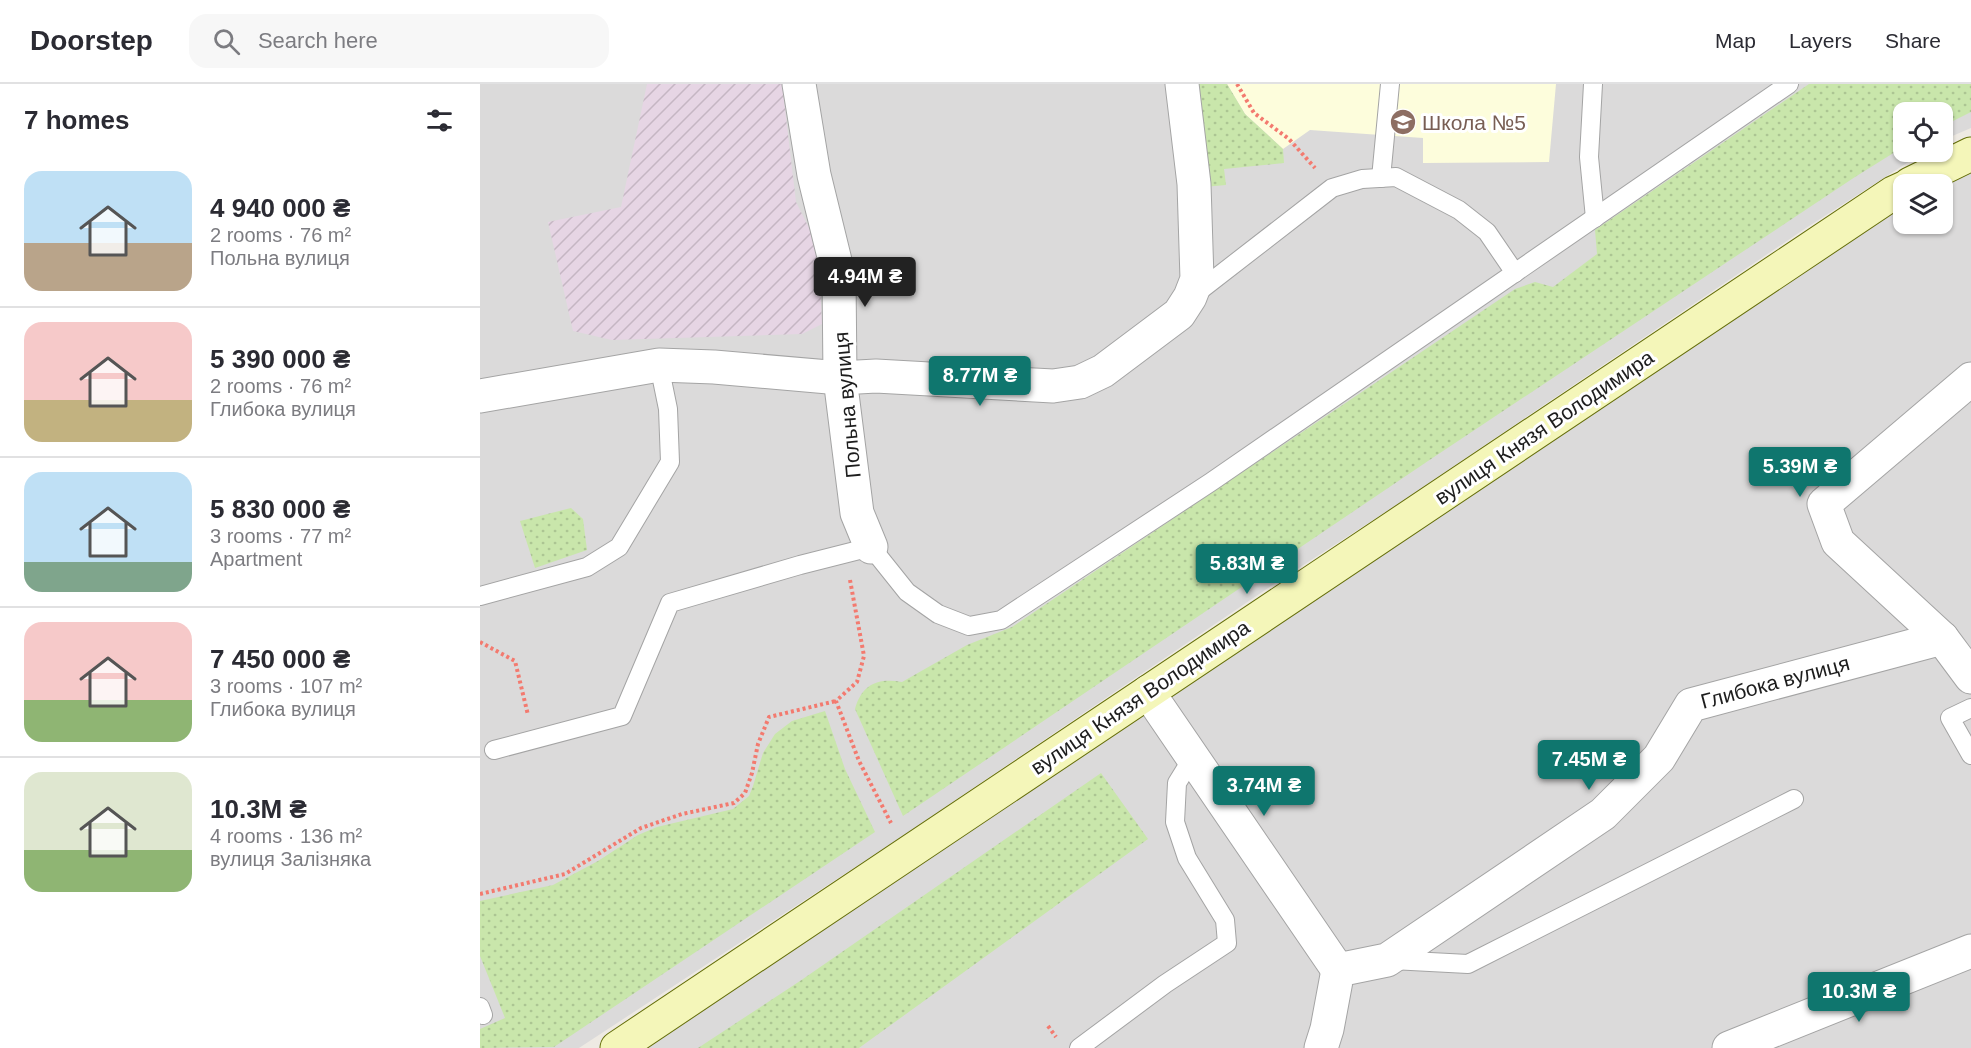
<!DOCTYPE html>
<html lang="en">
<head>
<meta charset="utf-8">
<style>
  :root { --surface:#fff; --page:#f7f7f7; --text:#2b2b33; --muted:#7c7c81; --line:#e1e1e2; --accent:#0f766e }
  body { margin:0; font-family:Helvetica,sans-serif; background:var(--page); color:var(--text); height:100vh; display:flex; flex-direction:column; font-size:22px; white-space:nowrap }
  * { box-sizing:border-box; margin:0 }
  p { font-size:20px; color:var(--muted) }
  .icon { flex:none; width:33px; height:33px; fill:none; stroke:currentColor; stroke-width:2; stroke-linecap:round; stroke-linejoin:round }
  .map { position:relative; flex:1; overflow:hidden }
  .side { display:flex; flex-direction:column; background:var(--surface); width:480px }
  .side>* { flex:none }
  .fabs { position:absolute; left:1413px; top:18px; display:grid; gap:12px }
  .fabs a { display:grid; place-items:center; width:60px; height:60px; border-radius:12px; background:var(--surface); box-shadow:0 2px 4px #0004; font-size:30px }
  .price { position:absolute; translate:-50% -51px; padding:0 14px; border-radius:6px; background:var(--accent); color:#fff; font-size:20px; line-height:39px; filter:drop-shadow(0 2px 3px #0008) }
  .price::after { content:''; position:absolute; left:50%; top:36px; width:18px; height:14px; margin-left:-9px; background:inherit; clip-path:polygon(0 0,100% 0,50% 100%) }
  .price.selected { background:#222; color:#fff }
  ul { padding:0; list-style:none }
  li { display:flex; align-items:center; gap:18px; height:150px; padding:0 24px }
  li+li { border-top:2px solid var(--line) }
  li span { display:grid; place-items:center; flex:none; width:168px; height:120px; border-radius:18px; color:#555 }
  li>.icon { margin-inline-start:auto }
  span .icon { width:72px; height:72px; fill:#fffc; stroke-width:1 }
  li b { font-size:26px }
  h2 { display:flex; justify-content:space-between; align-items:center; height:72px; padding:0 24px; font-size:26px }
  header { display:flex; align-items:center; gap:36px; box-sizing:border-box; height:84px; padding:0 30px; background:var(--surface); border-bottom:2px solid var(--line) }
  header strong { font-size:28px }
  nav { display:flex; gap:33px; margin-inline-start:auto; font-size:21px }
  .search { width:420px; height:54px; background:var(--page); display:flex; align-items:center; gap:15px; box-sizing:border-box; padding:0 21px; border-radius:18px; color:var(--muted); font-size:22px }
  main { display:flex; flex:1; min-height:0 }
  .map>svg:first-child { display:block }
  .residential { fill:#dbdada }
  .industrial { fill:url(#industrial-furrows) }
  .education { fill:#fdfddc }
  .grass { fill:url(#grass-dots) }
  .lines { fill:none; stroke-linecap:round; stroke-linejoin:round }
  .service-casing { stroke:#a4a4a4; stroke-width:20 }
  .minor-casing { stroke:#a4a4a4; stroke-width:35 }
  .secondary-casing { stroke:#656e0a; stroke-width:35 }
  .path { stroke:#f37a6f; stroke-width:4; stroke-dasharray:3 3; stroke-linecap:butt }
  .service { stroke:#fff; stroke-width:18 }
  .minor { stroke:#fff; stroke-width:33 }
  .secondary { stroke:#f4f6b9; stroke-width:33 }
  .labels { text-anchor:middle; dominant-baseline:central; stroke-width:6; stroke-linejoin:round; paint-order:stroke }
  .education-label { font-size:21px; fill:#785e54; stroke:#fff; text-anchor:start }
  .street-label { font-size:21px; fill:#1d1d1d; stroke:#fff }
</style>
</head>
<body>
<header>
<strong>Doorstep</strong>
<div class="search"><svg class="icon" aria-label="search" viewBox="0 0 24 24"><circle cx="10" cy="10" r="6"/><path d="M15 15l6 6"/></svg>Search here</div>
<nav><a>Map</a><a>Layers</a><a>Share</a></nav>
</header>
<main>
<section class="side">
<h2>7 homes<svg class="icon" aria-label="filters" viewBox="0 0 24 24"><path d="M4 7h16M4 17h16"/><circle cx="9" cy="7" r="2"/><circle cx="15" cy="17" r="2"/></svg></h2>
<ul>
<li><span style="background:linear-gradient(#bfe0f5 60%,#b9a48a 0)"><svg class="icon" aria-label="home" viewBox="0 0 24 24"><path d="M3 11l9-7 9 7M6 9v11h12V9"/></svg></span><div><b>4 940 000 ₴</b><p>2 rooms · 76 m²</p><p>Польна вулиця</p></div></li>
<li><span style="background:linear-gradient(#f6c9c9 65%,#c2b280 0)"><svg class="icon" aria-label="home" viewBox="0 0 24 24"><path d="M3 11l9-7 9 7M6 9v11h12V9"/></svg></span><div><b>5 390 000 ₴</b><p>2 rooms · 76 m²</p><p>Глибока вулиця</p></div></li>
<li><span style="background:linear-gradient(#bfe0f5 75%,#7fa58c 0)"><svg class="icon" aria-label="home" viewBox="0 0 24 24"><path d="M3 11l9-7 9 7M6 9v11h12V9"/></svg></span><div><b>5 830 000 ₴</b><p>3 rooms · 77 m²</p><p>Apartment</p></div></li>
<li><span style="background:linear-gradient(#f6c9c9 65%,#8fb573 0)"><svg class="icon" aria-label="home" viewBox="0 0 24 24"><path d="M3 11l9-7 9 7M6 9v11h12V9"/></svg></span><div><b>7 450 000 ₴</b><p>3 rooms · 107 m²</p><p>Глибока вулиця</p></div></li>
<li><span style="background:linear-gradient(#dfe7d0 65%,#8fb573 0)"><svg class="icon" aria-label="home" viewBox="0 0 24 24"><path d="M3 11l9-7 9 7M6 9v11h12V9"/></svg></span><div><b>10.3M ₴</b><p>4 rooms · 136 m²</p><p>вулиця Залізняка</p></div></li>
</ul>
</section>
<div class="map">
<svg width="1491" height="964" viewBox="0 0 1491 964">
  <defs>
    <pattern id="industrial-furrows" width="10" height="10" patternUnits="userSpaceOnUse" patternTransform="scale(1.5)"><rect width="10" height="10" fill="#e6d5e4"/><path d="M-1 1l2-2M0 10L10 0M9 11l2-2" fill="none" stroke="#c5b6c3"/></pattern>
    <pattern id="grass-dots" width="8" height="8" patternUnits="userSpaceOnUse" patternTransform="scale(1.5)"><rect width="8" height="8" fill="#c9e6ab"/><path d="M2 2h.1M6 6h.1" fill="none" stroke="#acc593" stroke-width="1.8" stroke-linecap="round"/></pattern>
  </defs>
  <rect width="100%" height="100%" fill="#eeeae3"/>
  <!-- residential -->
  <g class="residential">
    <polygon points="0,0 1491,0 1491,44 1463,56 1462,28 1424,28 1424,68 1444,68 1326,144 910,425 791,502 418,755 99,964 0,964"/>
    <polygon points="1491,70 1491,964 137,964 1423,104 1424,140 1462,140 1462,100"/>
  </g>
  <!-- industrial -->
  <polygon class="industrial" points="167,0 302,0 316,118 338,162 342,240 322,250 132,256 93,247 68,138 141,123"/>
  <!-- education -->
  <polygon class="education" points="747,0 1076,0 1069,78 943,79 943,54 830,46 803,65 765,30"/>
  <!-- grass -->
  <g class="grass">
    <polygon points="710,0 747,0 765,30 803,65 804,79 744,85 746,101 724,103"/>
    <path d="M1329,0H1491V28L1463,42L1462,28H1424L1423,63L1375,93L948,377L423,732L375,625C382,600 398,594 422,598L487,561L532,543L1035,205L1055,198L1073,203L1117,170L1115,146Z"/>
    <polygon points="91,424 103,435 107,466 55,484 40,437"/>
    <polygon points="345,627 365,685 395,748 74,963 0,964 0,945 25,934 0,872 0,817 73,801 118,777 158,751 177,743 253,725 269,712 273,702 283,669 295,650 312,637"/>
    <polygon points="621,689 668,755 379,964 218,964 320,897"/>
  </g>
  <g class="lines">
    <!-- service casing -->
    <g class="service-casing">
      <g id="service">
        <polyline points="1113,0 1109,73 1115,134"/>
        <polyline points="901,94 910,0"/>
        <polyline points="714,211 852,104 882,95 916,93 979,126 1007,148 1035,189"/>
        <polyline points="0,512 107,483 139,463 190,378 188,325 179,281"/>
        <polyline points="1491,624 1470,634 1491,671"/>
        <polyline points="14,666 142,632 190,519 320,481 391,463 427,508 458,530 489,542 521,536 731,398 1309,0"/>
        <polyline points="912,876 988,880 1314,715"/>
        <polyline points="0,923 3,931"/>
        <polyline points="599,964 685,900 747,859 745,836 707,774 695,738 697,699 713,673"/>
      </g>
    </g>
    <!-- minor casing -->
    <g class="minor-casing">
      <g id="minor">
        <polyline points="319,0 334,91 359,193 360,294 377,429 391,463"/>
        <polyline points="1491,295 1344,420 1358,458 1462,554 1491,593"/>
        <polyline points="0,312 179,281 234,283 360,294 396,292 573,302 600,298 623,287 699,230 710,213 717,195 714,100 702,0"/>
        <polyline points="668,608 858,886"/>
        <polyline points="841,964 847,945 858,886 907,876 1123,730 1179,674 1211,621 1462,554"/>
        <polyline points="1249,964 1491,867"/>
      </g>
    </g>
    <!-- secondary casing -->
    <g class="secondary-casing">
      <g id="secondary">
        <polyline points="1430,100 1491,70"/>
        <polyline points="137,964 1413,109 1424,104"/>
      </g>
    </g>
    <!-- path -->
    <g class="path">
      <polyline points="757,0 774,29 809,55 835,84"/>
      <polyline points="370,496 384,572 377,598 356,617 379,677 411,739"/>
      <polyline points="0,558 35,577 48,631"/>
      <polyline points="0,810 85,790 161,744 202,730 254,719 265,709 272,689 278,660 289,633 356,617"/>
      <polyline points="568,942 576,953"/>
    </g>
    <!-- service -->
    <use href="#service" class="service"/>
    <!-- minor -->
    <use href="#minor" class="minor"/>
    <!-- secondary -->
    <use href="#secondary" class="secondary"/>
  </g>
  <!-- icons -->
  <defs>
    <g id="school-disc" transform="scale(1.35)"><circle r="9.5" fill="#8d6e63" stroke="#fff"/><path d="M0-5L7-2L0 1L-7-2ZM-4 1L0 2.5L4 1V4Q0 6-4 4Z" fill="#fff"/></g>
  </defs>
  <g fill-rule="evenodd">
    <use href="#school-disc" x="923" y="38"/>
  </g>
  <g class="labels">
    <!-- education labels -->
    <g class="education-label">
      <text x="942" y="38">Школа №5</text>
    </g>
    <!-- street labels -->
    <g class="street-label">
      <text transform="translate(367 321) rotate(-95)">Польна вулиця</text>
      <text transform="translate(1064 343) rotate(-34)">вулиця Князя Володимира</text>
      <text transform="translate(1295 598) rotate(-15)">Глибока вулиця</text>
      <text transform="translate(660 613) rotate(-34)">вулиця Князя Володимира</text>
    </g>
  </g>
</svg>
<div class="fabs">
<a><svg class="icon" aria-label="locate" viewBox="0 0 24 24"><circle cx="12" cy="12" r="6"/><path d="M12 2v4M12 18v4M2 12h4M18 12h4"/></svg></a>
<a><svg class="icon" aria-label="layers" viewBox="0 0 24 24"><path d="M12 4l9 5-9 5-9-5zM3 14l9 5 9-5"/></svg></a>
</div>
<b class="price selected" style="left:385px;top:224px">4.94M ₴</b>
<b class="price" style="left:500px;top:323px">8.77M ₴</b>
<b class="price" style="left:1320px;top:414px">5.39M ₴</b>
<b class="price" style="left:767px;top:511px">5.83M ₴</b>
<b class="price" style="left:1109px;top:707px">7.45M ₴</b>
<b class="price" style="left:784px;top:733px">3.74M ₴</b>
<b class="price" style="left:1379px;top:939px">10.3M ₴</b>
</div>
</main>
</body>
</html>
